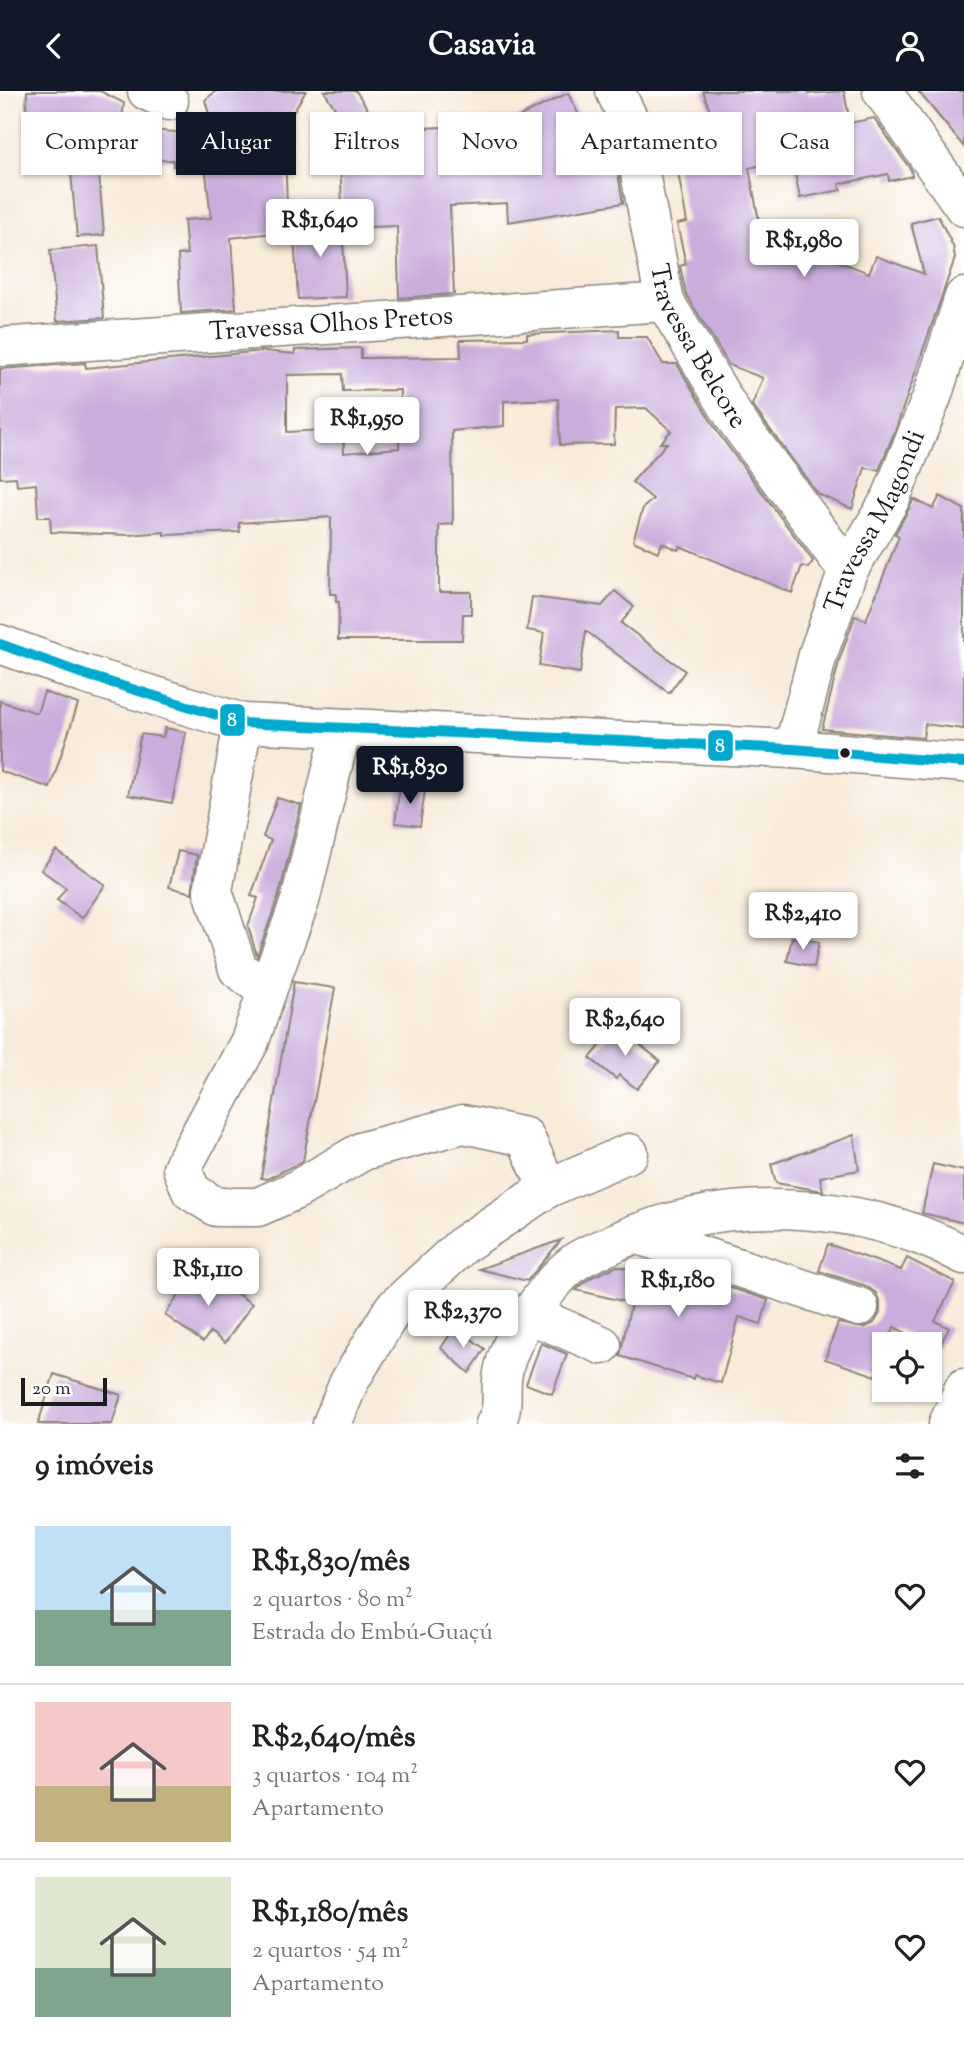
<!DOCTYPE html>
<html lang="pt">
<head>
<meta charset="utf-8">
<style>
  :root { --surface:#fff; --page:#f2f2f2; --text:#222; --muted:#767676; --line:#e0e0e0; --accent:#111827 }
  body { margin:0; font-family:"Sorts Mill Goudy",serif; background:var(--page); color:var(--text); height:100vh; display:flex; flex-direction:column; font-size:26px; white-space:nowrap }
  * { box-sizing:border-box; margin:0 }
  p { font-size:23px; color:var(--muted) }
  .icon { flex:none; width:38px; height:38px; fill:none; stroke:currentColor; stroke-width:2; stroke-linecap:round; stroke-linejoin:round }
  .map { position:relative; height:1333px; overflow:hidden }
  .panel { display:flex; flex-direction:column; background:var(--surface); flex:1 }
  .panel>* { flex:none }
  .guide { position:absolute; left:21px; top:21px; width:922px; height:63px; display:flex; gap:14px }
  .tools { position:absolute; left:872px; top:1241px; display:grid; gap:14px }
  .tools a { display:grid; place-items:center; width:70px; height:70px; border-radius:0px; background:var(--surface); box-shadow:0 2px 5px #0004; font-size:35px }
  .scale { position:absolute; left:21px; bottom:18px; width:86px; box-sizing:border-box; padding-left:7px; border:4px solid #1c1c1c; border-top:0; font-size:19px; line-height:24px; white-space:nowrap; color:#1c1c1c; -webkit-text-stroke:5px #fff; paint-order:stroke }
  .price { position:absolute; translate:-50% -60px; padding:0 16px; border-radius:7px; background:#fff; color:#222; font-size:23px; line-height:46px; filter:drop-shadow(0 2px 4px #0008) }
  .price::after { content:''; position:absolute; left:50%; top:42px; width:21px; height:16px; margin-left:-10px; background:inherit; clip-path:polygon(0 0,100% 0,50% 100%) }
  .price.current { background:var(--accent); color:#fff }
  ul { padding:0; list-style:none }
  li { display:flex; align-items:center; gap:21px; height:175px; padding:0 35px }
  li+li { border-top:2px solid var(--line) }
  li span { display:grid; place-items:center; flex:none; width:196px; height:140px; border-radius:0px; color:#555 }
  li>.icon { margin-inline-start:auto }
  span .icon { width:84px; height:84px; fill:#fffc; stroke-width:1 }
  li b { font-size:30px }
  h2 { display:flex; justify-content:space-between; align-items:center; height:84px; padding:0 35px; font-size:30px }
  .chip { padding:0 24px; border-radius:0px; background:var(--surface); box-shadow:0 2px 5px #0004; font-size:24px; line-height:63px }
  .chip.current { background:var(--accent); color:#fff }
  header { display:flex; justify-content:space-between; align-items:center; height:91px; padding:0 35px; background:var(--accent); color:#fff; font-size:32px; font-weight:800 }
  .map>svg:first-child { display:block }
  .building { fill:#c9addc; fill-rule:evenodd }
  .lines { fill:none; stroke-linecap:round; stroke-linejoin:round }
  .minor-casing { stroke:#8a847a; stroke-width:41 }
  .major-casing { stroke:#8a847a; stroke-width:41 }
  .minor { stroke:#fff; stroke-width:38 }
  .major { stroke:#fff; stroke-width:38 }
  .bus-1-casing { stroke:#fff; stroke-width:16 }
  .bus-1 { stroke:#00a9ce; stroke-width:10 }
  .bus-dot { fill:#1c1c1c; stroke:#fff; stroke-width:2.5 }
  .labels { text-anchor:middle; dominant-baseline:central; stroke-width:7; stroke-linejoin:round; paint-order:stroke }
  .street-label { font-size:26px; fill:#1c1c1c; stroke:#fff }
  .line-badge { stroke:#fff; stroke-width:2.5 }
  .badge-label { font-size:19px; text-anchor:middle; font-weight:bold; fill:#fff }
</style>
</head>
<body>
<header><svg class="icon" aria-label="back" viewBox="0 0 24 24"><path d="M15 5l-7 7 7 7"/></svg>Casavia<svg class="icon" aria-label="person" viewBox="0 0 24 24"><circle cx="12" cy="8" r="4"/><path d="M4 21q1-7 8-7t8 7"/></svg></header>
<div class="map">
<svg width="964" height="1333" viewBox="0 0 964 1333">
  <rect width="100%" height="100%" fill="#fff"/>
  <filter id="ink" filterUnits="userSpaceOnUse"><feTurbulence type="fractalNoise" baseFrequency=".0143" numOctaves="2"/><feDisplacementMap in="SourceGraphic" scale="14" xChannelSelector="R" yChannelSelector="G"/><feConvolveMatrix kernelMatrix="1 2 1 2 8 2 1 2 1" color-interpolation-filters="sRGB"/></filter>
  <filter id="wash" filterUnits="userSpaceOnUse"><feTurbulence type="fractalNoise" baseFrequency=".00686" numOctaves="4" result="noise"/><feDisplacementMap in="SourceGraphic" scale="28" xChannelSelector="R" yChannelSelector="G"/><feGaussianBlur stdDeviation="1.57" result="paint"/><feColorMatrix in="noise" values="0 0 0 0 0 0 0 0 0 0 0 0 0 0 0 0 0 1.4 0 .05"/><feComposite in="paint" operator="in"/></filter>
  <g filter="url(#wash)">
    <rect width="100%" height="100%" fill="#f7ebd9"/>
    <g id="blocks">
      <!-- building -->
      <g class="building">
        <polygon points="27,0 100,0 124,12 121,37 215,44 205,9 216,0 306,0 284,36 288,140 231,147 236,218 181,222 178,164 187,163 184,129 211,127 205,74 173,75 173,69 98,71 104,144 77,146 70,71 43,72 40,42 25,43"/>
        <polygon points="324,0 356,0 381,39 504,33 568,2 592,51 606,49 610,77 617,77 623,112 508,131 507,112 450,115 454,203 399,207 397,135 343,137 338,22"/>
        <polygon points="703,0 808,0 809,3 844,0 850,32 874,27 911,79 912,85 889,90 888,83 839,93 841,99 800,107 792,68 749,77 762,146 799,131 811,160 869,182 876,165 924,183 911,132 938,125 953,155 955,167 895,340 879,379 865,377 852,418 818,403 752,314 763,287 729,274 686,203 680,175 686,173 677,133 687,131 676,70 667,72 659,31 710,20"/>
        <polygon points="918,0 964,0 964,56 942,29"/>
        <polygon points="342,129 346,206 298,208 293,131"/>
        <polygon points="98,155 104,227 57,230 50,159"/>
        <path d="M619,239V246H647L663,273H677L718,342L813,470L808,477L802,475L792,502L680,455L678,459L662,452L658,461L633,450L643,417L653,408L632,391L667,352H660L671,340L646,317L615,318L614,353L560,354L558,308L504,310V335L452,340L453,433L439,434V501H471V523H463L462,549H338L339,511H336V503H330L331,426L239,432L240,441L164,444V441L129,444L51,441L50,426H38L36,393L17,395L16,386L0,387V278L85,272L86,277L263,260L295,263V259L361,257V267L461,266L460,249L527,248V243ZM342,283L343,300L400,299L399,357L344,362L343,338L287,341V284Z"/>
        <polygon points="940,405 964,418 964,638 925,633 923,647 822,638 840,567 855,525 866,529 899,445 895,443 914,408 933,418"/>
        <polygon points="615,500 634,516 621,532 685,580 669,602 586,540 580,582 539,575 544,542 527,539 532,506 602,515"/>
        <polygon points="44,601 78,613 50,697 0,680 0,610 37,622"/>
        <polygon points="165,637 186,641 172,712 128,704 141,643 163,646"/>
        <polygon points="400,695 425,699 420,735 395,732"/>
        <polygon points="277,707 301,714 279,804 257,865 248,835 258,807 251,805 271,749 263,746"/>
        <polygon points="56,759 105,794 82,827 57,809 66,797 41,779"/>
        <polygon points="178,760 197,764 192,802 169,796"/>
        <polygon points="792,846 819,851 814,876 787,870"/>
        <polygon points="294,891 335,897 303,1070 267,1088 261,1087"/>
        <polygon points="617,935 660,970 637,998 619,984 616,988 590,967"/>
        <polygon points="854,1044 859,1079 820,1086 823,1100 776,1092 771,1073"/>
        <polygon points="933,1073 964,1080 964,1132 922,1122"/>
        <polygon points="561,1149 527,1190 479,1178 513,1166"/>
        <polygon points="828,1153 901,1179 907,1167 955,1191 935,1230 949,1237 938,1258 894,1236 887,1253 884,1253 876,1285 825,1268 838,1232 864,1237 874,1232 880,1222 880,1212 876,1202 866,1195 819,1180"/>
        <polygon points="617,1175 667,1186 669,1177 768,1209 761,1233 739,1226 721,1292 694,1284 693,1288 620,1265 631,1212 576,1199 590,1187"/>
        <polygon points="198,1176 252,1213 225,1252 210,1241 203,1251 165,1224"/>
        <polygon points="455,1236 485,1258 469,1282 441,1257"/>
        <polygon points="541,1252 567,1263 552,1303 526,1293"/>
        <polygon points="54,1283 121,1304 112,1333 38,1333"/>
      </g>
    </g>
  </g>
  <g filter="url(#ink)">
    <use href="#blocks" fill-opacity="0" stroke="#8a847a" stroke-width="2"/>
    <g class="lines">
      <!-- minor casing -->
      <g class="minor-casing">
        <g id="minor">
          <polyline points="147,0 169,10"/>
          <path id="s1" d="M615,0L630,31L665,211L736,329L848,480"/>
          <polyline points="882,0 964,116"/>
          <path id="s2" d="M0,256L665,211"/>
          <polyline points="243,632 213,800 238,878 267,900 250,950 182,1077 191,1100 216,1116 258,1116 296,1099 363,1060 463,1033 525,1046 548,1097"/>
          <path id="s3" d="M793,658L819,560L848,480L891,407L932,306L964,206"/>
          <polyline points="267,900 300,810 342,637"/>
          <polyline points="635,1143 859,1216"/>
          <polyline points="529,1223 602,1254"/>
          <polyline points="332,1333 349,1291 393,1218 464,1153 548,1097 629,1062"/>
          <path d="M495,1333C506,1316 499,1300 503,1282C506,1263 520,1235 532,1220C544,1203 557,1185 574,1172C585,1163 603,1158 616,1151C726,1102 858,1109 964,1164"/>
          <polyline points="948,1333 964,1297"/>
        </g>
      </g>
      <!-- major casing -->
      <g class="major-casing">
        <polyline id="major" points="0,553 83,583 243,632 793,658 964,672"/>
      </g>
      <!-- minor -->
      <use href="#minor" class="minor"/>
      <!-- major -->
      <use href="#major" class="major"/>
      <!-- bus-1 casing -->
      <g class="bus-1-casing">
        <polyline id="bus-1" points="0,553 83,583 243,632 793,658 964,672"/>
      </g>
      <!-- bus-1 -->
      <use href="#bus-1" class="bus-1"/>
    </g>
  </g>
  <!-- markers -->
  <circle class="bus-dot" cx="845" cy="662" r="6"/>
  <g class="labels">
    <!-- street labels -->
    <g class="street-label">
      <text stroke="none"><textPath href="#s2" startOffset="332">Travessa Olhos Pretos</textPath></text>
      <text stroke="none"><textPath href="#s1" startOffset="271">Travessa Belcore</textPath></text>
      <text stroke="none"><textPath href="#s3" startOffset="243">Travessa Magondi</textPath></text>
    </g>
  </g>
  <g class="line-badge">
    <rect x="219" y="612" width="27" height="34" rx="7" fill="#00a9ce"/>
    <rect x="707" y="638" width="27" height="33" rx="7" fill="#00a9ce"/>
  </g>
  <g class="badge-label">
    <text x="232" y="635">8</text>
    <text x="720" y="661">8</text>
  </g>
</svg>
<div class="tools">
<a><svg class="icon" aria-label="locate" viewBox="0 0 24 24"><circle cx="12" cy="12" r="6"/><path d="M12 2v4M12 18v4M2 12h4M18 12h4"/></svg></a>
</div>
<div class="scale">20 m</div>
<b class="price" style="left:320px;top:168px">R$1,640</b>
<b class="price" style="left:804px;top:188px">R$1,980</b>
<b class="price" style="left:367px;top:366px">R$1,950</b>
<b class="price current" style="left:410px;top:715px">R$1,830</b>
<b class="price" style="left:803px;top:861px">R$2,410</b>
<b class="price" style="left:625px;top:967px">R$2,640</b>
<b class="price" style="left:208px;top:1217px">R$1,110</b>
<b class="price" style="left:678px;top:1228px">R$1,180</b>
<b class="price" style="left:463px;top:1259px">R$2,370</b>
<div class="guide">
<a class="chip">Comprar</a>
<a class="chip current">Alugar</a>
<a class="chip">Filtros</a>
<a class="chip">Novo</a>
<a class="chip">Apartamento</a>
<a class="chip">Casa</a>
</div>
</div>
<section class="panel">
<h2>9 imóveis<svg class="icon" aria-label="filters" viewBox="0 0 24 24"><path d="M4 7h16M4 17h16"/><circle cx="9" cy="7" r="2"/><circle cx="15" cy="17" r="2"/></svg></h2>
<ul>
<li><span style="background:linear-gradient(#bfe0f5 60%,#7fa58c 0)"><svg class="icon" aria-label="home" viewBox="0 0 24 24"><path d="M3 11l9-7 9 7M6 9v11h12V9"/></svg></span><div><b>R$1,830/mês</b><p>2 quartos · 80 m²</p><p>Estrada do Embú-Guaçú</p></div><svg class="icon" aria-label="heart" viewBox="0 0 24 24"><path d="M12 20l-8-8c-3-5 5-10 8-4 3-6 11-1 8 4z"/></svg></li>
<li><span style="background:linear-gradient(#f6c9c9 60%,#c2b280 0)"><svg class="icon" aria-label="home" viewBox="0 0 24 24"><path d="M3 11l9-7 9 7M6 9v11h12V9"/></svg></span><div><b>R$2,640/mês</b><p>3 quartos · 104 m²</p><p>Apartamento</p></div><svg class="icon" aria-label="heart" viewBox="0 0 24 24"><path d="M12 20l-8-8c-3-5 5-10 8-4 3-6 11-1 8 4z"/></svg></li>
<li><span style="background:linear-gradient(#dfe7d0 65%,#7fa58c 0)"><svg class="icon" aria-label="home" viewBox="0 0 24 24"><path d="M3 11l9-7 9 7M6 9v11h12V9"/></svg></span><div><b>R$1,180/mês</b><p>2 quartos · 54 m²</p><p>Apartamento</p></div><svg class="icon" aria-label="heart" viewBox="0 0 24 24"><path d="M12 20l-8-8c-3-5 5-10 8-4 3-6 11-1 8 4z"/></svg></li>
</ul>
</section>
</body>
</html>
